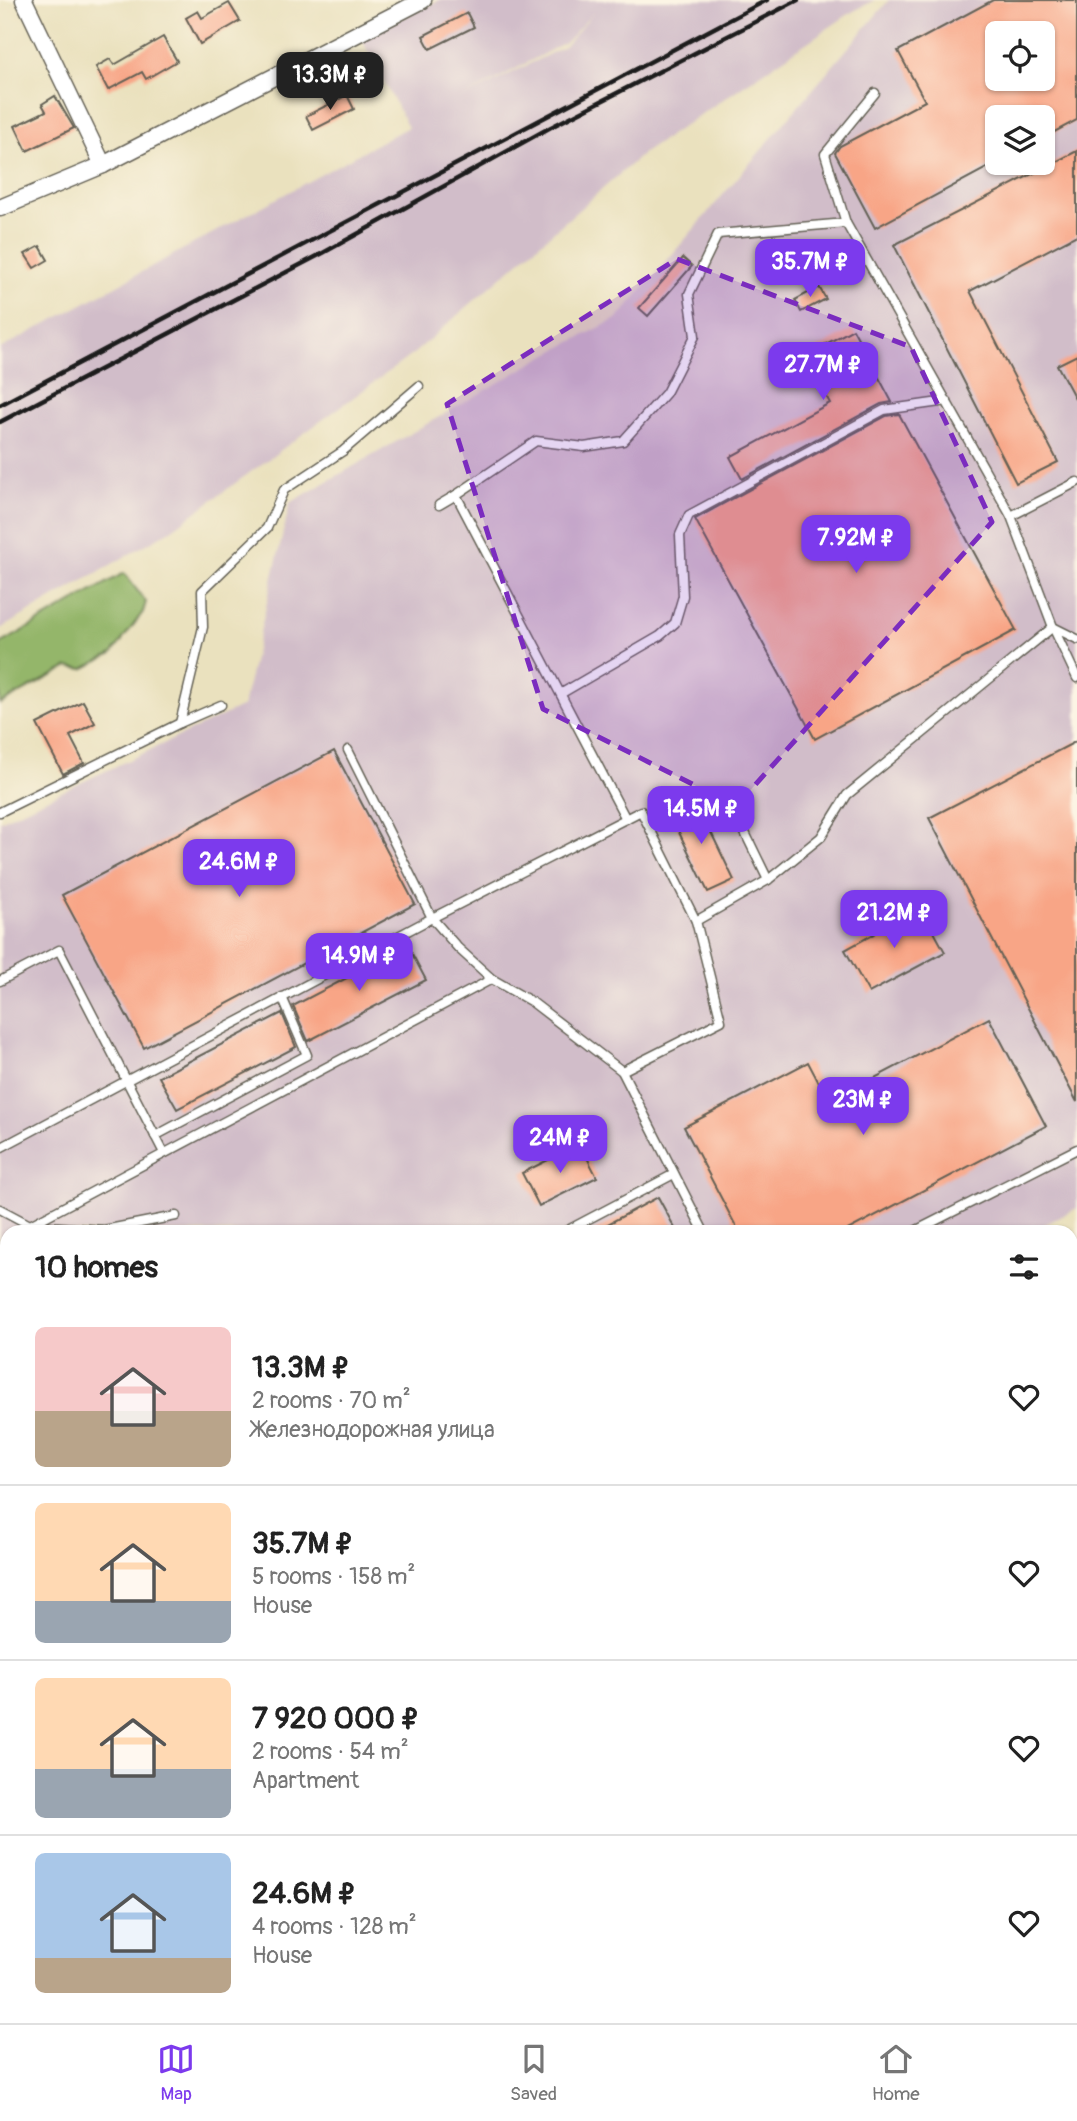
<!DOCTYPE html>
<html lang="en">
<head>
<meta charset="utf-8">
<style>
  :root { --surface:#fff; --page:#f2f2f2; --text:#222; --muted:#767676; --line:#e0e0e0; --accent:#7c3aed }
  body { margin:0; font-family:Pangolin,sans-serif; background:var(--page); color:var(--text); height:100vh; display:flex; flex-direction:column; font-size:26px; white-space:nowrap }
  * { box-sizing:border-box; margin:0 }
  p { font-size:23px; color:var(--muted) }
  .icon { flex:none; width:38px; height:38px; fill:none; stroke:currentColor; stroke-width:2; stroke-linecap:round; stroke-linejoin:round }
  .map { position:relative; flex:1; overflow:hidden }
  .sheet { position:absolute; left:0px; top:1225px; width:1078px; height:798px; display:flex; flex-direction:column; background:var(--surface); border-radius:21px 21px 0 0; box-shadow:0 2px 5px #0004 }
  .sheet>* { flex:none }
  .fabs { position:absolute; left:985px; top:21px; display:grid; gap:14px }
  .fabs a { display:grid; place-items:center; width:70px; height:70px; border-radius:10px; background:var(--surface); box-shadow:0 2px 5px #0004; font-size:35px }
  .price { position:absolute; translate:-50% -60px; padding:0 16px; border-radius:14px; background:var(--accent); color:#fff; font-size:23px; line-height:46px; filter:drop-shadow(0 2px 4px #0008) }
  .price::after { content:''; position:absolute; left:50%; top:42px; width:21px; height:16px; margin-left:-10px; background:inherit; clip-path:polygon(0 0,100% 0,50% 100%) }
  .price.selected { background:#222; color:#fff }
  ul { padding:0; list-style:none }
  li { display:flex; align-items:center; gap:21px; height:175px; padding:0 35px }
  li+li { border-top:2px solid var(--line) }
  li span { display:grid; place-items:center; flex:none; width:196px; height:140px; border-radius:10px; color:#555 }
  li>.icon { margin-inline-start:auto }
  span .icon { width:84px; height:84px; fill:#fffc; stroke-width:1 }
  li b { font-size:30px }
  h2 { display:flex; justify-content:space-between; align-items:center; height:84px; padding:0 35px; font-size:30px }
  .dock { display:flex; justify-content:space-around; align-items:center; height:98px; border-top:2px solid var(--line); background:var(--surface); font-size:19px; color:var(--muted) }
  .dock a { display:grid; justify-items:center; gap:4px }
  .dock .selected { color:var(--accent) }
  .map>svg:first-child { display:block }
  .built { fill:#f6cfd7 }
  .industrial { fill:#d1bdc9; fill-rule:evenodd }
  .green { fill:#bbd47a; stroke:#6c784b; stroke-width:2 }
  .forest { fill:#94b66a; stroke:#586943; stroke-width:2 }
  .building { fill:#f8a586; fill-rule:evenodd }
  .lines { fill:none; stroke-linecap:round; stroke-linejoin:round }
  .lane-casing { stroke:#646155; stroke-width:11 }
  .street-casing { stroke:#646155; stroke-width:19 }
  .secondary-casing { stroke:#646155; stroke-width:24 }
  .path { stroke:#646155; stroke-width:2.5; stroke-dasharray:2 5; stroke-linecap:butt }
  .lane { stroke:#fff; stroke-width:8 }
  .street { stroke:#fff; stroke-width:16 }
  .secondary { stroke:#fee5c5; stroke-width:21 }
  .rail { stroke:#1c1c1c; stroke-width:4.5 }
  .marked { fill:#7b2cbf; fill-opacity:0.2; stroke:#7b2cbf; stroke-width:5; stroke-dasharray:14 9; stroke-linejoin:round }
</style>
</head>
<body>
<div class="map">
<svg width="1077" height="2023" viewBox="0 0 1077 2023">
  <rect width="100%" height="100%" fill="#fcf5e5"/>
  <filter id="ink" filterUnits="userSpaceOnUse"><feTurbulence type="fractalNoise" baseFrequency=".0143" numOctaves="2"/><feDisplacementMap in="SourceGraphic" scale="14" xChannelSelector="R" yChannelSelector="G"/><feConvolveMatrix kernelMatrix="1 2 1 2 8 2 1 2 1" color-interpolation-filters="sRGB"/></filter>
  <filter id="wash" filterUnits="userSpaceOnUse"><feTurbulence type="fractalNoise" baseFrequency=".00686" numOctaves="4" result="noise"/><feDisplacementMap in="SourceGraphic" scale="28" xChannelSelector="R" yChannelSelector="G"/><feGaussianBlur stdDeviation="1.57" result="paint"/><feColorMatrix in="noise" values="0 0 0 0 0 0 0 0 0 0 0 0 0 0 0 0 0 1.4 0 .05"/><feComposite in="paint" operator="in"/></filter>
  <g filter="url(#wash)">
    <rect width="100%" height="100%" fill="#eae1be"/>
    <!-- built -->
    <g class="built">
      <polygon points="7,1616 7,1827 0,1831 0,1620"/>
      <polygon points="708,2016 941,2016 945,2023 712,2023"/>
    </g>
    <!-- industrial -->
    <g class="industrial">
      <path d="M439,0H875L852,12L645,152L413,354L171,530L0,629V349L408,127L361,38ZM596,10L565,46L458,100L566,42Z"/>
      <path d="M889,0H1077V1208L1030,1232H7V1455L0,1458V821L243,706L290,503L548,354L618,318ZM998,33H1043V79H998ZM998,117H1043V163H998Z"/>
    </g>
    <!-- green -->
    <g class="green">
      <polygon points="1077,1327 1077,1518 1071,1521 1071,1330"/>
      <polygon points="7,1919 7,2016 49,2016 37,2023 0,2023 0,1923"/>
    </g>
    <!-- forest -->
    <g class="forest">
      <polygon points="124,573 146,602 143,612 112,654 83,669 68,667 0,704 0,644"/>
      <polygon points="1077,1327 1077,1362 1071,1365 1071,1330"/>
    </g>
    <g id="blocks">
      <!-- building -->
      <g class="building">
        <path d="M993,0H1077V120L1043,138V117H998V162L875,228L835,153L840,146L925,101L898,51ZM998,33H1043V79H998Z"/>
        <polygon points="229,3 240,21 200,44 186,18 198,11 202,18"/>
        <polygon points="467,13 474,27 430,49 423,36"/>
        <polygon points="163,37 177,61 146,79 142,72 108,90 96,67 110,59 114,65"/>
        <polygon points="347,95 354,109 313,130 306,116"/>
        <polygon points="55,96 74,128 27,151 15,126 46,111 42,104"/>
        <polygon points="1077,151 1077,235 970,291 1058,462 1016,483 894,245"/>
        <polygon points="40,246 48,260 34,268 25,254"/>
        <polygon points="683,258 692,266 648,316 639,308"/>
        <polygon points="819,287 826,299 801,312 795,300"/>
        <polygon points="853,329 892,402 881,404 742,479 730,457 830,403 804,356"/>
        <polygon points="1077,355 1077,402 1057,365"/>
        <polygon points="899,414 1016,630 815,739 695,519 886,416"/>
        <polygon points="83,701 95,723 70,736 84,763 63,774 37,724"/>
        <polygon points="1077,741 1077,1102 929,818"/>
        <polygon points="334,751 415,904 144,1048 62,895"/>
        <polygon points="695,799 734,880 708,892 669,812"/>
        <polygon points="921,908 945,952 869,993 845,950 874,934 866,921 870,917 875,916 887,927"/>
        <polygon points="408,946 426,980 308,1041 293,1006"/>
        <polygon points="282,1013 296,1047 177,1109 159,1077"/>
        <polygon points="989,1018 1046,1126 844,1232 739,1232 684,1127 808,1062 829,1102"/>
        <polygon points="580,1144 597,1177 539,1206 522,1173"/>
        <polygon points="658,1197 677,1232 593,1232"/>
      </g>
    </g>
  </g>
  <g filter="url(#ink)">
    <use href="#blocks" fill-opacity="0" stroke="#646155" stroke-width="2"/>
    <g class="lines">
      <!-- lane casing -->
      <g class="lane-casing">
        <g id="lane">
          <polyline points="875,93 825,154 846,223 1011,516 1053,627 1077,678"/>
          <polyline points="456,495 536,441 584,447 623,441 666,393 695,336 689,294 718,234 846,223"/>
          <polyline points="439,505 456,495 626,819"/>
          <polyline points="1011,516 1077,482"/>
          <polyline points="562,693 660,636 675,623 683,596 680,535 689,515 884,410 947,401"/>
          <polyline points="221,705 180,723 203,627 202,591 267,528 284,490 343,451 419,386"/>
          <polyline points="348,750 432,918 458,948 492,979 532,1002 622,1071"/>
          <polyline points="734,810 768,880"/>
          <polyline points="0,812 180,723"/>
          <polyline points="696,921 768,880 821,837 847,795 1053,627 1077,639"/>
          <polyline points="0,981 59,950 164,1153"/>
          <polyline points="155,1136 307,1055 282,997"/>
          <polyline points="0,1148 432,918 641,811 696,921 721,1021 622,1071 704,1232"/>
          <polyline points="0,1209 30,1225 104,1230 176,1216"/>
          <polyline points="30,1225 492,979"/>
          <polyline points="564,1232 674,1174"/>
          <polyline points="913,1232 1077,1149"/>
          <polyline points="1071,1482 1077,1481"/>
          <polyline points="0,1559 7,1555"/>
          <polyline points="1071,1639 1077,1636"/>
          <polyline points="1071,1836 1077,1835"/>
          <polyline points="500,2016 503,2023"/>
          <polyline points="717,2016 720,2023"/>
          <polyline points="819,2016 823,2023"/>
          <polyline points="227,2023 240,2016"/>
          <polyline points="404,2023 417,2016"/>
          <polyline points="584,2023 598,2016"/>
        </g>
      </g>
      <!-- street casing -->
      <g class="street-casing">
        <g id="street">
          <polyline points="24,0 103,165"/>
          <polyline points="0,208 103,165 423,0"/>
          <polyline points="1071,1966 1077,1963"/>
          <polyline points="616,2016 620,2023"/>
          <polyline points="1005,2016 1009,2023"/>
          <polyline points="78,2023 91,2016"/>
        </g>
      </g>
      <!-- secondary casing -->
      <g class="secondary-casing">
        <g id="secondary">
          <polyline points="1071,1308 1077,1305"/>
          <polyline points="0,1888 7,1884"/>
        </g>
      </g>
      <!-- path -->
      <g class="path">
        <polyline points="1071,1254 1077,1251"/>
        <polyline points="0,1706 7,1702"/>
        <polyline points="0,1808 7,1804"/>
        <polyline points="0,1835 7,1831"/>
        <polyline points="0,1934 7,1931"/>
        <polyline points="544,2016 547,2023"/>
        <polyline points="659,2016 663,2023"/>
        <polyline points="10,2023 23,2016"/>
      </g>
      <!-- lane -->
      <use href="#lane" class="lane"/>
      <!-- street -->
      <use href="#street" class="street"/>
      <!-- secondary -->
      <use href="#secondary" class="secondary"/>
      <!-- rail -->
      <g class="rail">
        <polyline points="0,405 767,0"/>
        <polyline points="0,422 323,253 551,127 798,0"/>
      </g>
    </g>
  </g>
  <!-- marked area -->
  <path class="marked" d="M677,259L911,347L992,522L736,806L543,709L447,404Z"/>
</svg>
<div class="fabs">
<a><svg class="icon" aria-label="locate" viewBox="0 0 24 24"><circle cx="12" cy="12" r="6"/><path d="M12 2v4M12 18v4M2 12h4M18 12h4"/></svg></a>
<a><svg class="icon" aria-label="layers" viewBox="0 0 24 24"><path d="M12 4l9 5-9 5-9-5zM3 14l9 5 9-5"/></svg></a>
</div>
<b class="price selected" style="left:330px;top:112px">13.3M ₽</b>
<b class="price" style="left:810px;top:299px">35.7M ₽</b>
<b class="price" style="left:823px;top:402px">27.7M ₽</b>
<b class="price" style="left:856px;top:575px">7.92M ₽</b>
<b class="price" style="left:701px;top:846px">14.5M ₽</b>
<b class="price" style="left:239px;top:899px">24.6M ₽</b>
<b class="price" style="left:894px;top:950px">21.2M ₽</b>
<b class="price" style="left:359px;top:993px">14.9M ₽</b>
<b class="price" style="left:863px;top:1137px">23M ₽</b>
<b class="price" style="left:560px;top:1175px">24M ₽</b>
<section class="sheet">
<h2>10 homes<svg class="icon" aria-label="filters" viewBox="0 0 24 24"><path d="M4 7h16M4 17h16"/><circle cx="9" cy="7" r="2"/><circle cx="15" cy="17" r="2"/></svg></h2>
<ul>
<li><span style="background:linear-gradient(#f6c9c9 60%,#b9a48a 0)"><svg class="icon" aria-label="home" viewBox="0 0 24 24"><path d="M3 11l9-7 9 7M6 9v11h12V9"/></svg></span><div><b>13.3M ₽</b><p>2 rooms · 70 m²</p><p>Железнодорожная улица</p></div><svg class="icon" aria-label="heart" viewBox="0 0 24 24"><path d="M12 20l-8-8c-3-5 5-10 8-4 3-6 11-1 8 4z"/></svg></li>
<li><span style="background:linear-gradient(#ffd9b3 70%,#9aa5b1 0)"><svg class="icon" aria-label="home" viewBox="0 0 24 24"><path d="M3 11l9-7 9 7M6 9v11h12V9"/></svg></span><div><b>35.7M ₽</b><p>5 rooms · 158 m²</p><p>House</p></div><svg class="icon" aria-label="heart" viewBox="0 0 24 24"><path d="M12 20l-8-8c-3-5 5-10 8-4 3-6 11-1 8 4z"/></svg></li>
<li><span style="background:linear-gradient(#ffd9b3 65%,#9aa5b1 0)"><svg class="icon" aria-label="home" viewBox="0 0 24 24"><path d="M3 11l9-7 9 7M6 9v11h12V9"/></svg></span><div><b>7 920 000 ₽</b><p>2 rooms · 54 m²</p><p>Apartment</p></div><svg class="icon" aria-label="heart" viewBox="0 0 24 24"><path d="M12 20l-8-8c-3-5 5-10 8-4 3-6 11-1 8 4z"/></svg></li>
<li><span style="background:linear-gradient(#a9c7e8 75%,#b9a48a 0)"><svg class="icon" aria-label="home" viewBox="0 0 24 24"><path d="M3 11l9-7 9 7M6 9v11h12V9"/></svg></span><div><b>24.6M ₽</b><p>4 rooms · 128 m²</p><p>House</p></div><svg class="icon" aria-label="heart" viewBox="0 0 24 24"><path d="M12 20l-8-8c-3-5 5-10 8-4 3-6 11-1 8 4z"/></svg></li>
</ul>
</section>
</div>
<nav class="dock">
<a class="selected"><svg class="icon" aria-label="map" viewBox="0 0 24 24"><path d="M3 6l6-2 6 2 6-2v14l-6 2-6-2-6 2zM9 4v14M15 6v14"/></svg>Map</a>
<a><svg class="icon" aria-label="saved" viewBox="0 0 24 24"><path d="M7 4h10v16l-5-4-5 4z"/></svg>Saved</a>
<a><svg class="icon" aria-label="home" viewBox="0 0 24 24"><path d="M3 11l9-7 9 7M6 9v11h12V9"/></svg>Home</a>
</nav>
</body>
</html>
